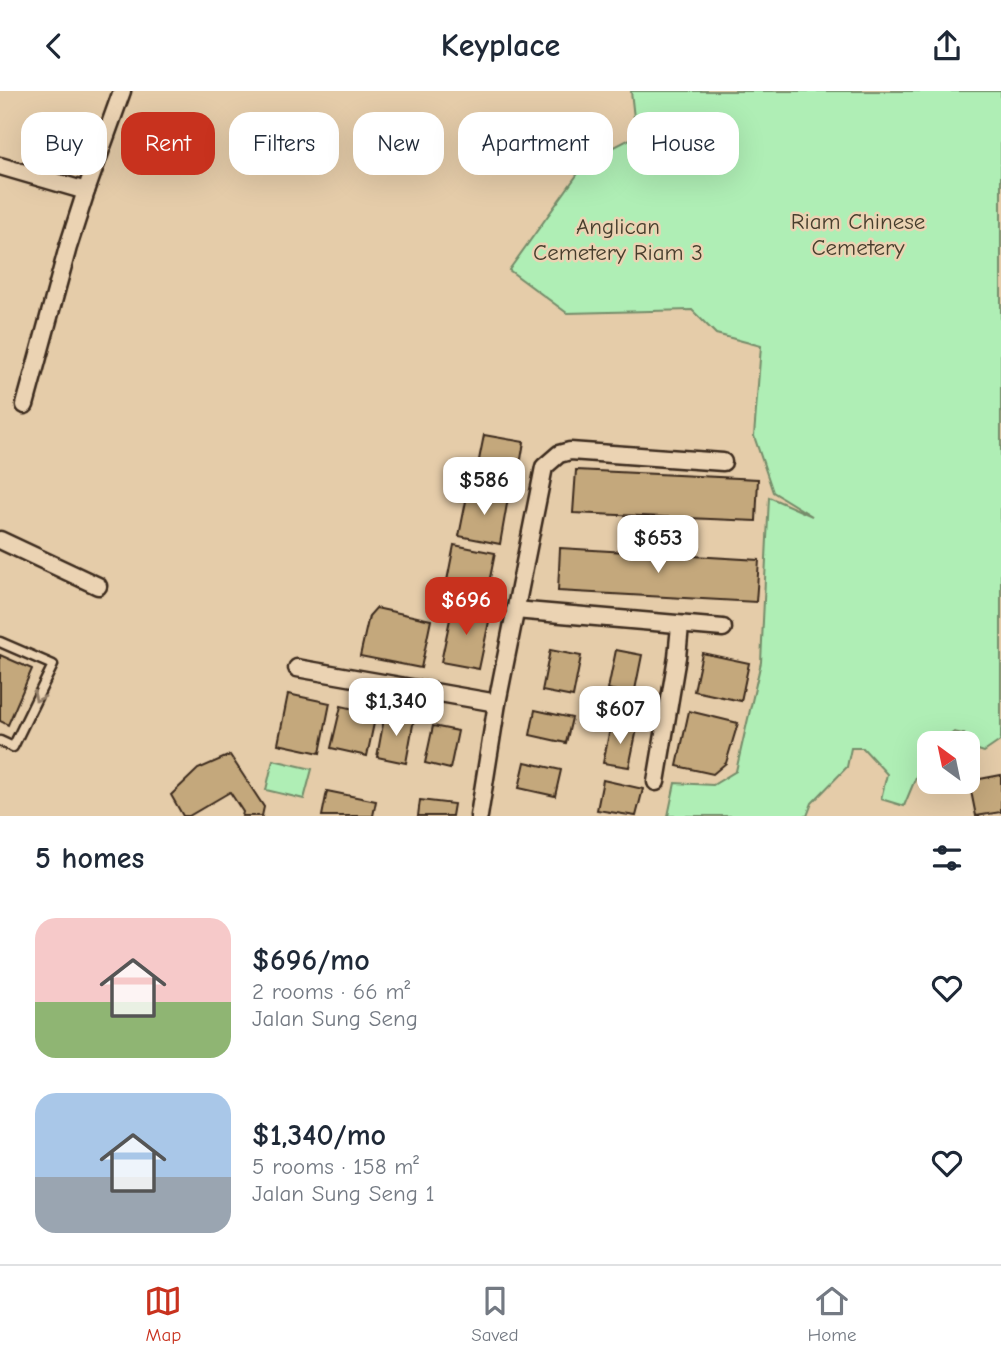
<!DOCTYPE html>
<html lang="en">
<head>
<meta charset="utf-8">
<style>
  :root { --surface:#fff; --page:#f6f6f7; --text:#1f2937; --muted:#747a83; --line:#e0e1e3; --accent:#c8321e }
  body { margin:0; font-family:"Comic Neue",sans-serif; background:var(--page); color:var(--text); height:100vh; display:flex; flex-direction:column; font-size:26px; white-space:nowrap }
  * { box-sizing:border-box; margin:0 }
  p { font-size:23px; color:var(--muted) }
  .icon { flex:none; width:38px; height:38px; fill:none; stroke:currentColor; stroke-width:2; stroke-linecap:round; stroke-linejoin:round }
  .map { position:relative; height:725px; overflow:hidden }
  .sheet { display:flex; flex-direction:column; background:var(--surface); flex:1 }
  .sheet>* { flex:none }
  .banner { position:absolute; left:21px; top:21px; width:959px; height:63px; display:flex; gap:14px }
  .needle { width:46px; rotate:327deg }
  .fabs { position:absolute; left:917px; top:640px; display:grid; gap:14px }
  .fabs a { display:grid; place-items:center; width:63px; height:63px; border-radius:14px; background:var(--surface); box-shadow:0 7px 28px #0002; font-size:35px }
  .price { position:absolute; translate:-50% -60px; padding:0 16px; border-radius:14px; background:#fff; color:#222; font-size:23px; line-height:46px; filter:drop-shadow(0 2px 4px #0008) }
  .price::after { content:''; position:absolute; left:50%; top:42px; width:21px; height:16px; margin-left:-10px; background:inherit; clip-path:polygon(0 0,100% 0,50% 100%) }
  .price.on { background:var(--accent); color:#fff }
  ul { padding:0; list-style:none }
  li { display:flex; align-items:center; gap:21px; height:175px; padding:0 35px }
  li span { display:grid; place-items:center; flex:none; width:196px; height:140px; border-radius:21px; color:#555 }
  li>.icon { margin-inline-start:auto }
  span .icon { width:84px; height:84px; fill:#fffc; stroke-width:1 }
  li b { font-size:30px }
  h2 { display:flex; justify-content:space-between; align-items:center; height:84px; padding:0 35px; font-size:30px }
  .chip { padding:0 24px; border-radius:21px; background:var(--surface); box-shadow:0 7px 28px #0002; font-size:24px; line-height:63px }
  .chip.on { background:var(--accent); color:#fff }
  header { display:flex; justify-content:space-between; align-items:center; height:91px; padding:0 35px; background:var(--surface); font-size:32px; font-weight:700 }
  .dock { display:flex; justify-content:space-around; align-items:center; height:98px; border-top:2px solid var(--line); background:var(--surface); font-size:19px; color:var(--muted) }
  .dock a { display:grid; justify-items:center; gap:4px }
  .dock .on { color:var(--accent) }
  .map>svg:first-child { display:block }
  .green { fill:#afeeb5; stroke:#758c6a; stroke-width:2 }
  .building { fill:#c4a87c; stroke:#3b2a1e; stroke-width:2 }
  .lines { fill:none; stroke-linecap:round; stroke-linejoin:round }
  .service-casing { stroke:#3b2a1e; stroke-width:13 }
  .minor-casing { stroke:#3b2a1e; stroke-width:21 }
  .service { stroke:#ebd3b3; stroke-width:8 }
  .minor { stroke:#ebd3b3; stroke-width:16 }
  .oneway { stroke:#937e68 }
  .labels { text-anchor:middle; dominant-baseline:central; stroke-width:5; stroke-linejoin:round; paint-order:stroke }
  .park-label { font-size:23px; fill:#473e2d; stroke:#ebd3b3 }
</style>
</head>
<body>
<header><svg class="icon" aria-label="back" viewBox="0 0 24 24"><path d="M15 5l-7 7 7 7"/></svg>Keyplace<svg class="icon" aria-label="share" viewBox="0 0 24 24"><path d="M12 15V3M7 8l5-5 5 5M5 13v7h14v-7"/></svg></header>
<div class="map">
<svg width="1001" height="725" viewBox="0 0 1001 725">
  <rect width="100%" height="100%" fill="#e5cca9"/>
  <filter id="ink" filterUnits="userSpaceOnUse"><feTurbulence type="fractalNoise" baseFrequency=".0143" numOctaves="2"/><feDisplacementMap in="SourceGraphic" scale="14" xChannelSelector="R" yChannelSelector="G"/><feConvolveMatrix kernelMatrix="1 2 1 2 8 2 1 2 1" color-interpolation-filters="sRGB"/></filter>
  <g filter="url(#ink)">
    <!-- green -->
    <g class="green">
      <polygon points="631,0 1001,0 1001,646 1000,650 984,661 975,658 961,649 964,643 954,641 939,653 929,653 929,660 926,662 904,715 881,708 887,683 863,657 851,657 847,676 812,712 807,725 668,725 675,692 713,694 736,680 761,571 769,406 812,425 773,401 754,345 761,255 716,243 692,219 567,222 509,179 587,70 636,45"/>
      <polygon points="273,669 312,678 304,708 266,699"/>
    </g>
    <!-- building -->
    <g class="building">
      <polygon points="484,344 524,351 516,397 475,389"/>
      <polygon points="576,379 758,388 756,430 573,422"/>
      <polygon points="468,400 508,407 500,453 459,445"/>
      <polygon points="454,454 495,462 486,507 445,500"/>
      <polygon points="560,457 759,469 756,511 558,500"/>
      <polygon points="453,514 491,521 479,578 441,571"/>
      <polygon points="376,517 431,529 421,577 360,565 369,525"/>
      <polygon points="550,559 581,565 573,606 542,600"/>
      <polygon points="616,559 642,564 634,604 608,598"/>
      <polygon points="702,562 749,572 741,610 694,600"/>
      <polygon points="0,564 32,578 8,634 0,630"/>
      <polygon points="288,603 330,612 320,662 278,653"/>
      <polygon points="341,615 376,623 367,665 331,657"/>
      <polygon points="535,619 572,627 566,652 530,644"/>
      <polygon points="689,620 738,632 726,672 713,683 677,675"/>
      <polygon points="385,622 414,628 406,672 377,666"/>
      <polygon points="611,633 637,638 629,676 603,672"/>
      <polygon points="433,635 458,640 450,678 425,672"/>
      <polygon points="230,664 264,716 262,725 242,725 243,721 230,701 189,725 183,725 171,704 198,678"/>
      <polygon points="525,671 561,679 555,705 519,697"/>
      <polygon points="1001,684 1001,721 976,725 969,690"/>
      <polygon points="603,689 643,698 636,725 597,719"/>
      <polygon points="327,700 376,710 373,725 322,725"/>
      <polygon points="420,709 454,713 452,725 418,725"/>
    </g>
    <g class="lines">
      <!-- service casing -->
      <g class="service-casing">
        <polyline id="service" points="0,551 53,574 13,656 0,650"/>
      </g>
      <!-- minor casing -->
      <g class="minor-casing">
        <g id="minor">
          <polyline points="0,75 86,100"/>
          <polyline points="25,314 68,156 86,100 122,0"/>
          <polyline points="0,449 98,495"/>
          <polyline points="515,519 723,537"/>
          <polyline points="297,577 497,612"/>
          <polyline points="656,691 677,566 680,535"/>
          <polyline points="479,725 497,612 544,376 559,363 570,360 723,371"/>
        </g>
      </g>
      <!-- service -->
      <use href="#service" class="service"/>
      <!-- minor -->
      <use href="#minor" class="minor"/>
    </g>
    <!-- one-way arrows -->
    <defs><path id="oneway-chevron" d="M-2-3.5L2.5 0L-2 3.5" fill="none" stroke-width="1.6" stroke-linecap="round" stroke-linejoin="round" transform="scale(1.75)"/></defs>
    <use class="oneway" href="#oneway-chevron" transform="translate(38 606) rotate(116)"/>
  </g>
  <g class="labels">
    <!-- park labels -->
    <g class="park-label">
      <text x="858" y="130">Riam Chinese<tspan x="858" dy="26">Cemetery</tspan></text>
      <text x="618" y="135">Anglican<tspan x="618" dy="26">Cemetery Riam 3</tspan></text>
    </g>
  </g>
</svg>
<div class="fabs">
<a><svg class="needle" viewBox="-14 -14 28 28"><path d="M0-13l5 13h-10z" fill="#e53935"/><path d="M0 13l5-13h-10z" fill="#747a83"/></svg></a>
</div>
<b class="price" style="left:484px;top:426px">$586</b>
<b class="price" style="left:658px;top:484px">$653</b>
<b class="price on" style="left:466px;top:546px">$696</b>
<b class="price" style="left:396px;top:647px">$1,340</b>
<b class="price" style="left:620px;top:655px">$607</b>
<div class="banner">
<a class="chip">Buy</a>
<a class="chip on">Rent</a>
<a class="chip">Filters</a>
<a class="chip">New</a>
<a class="chip">Apartment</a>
<a class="chip">House</a>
</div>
</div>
<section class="sheet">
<h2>5 homes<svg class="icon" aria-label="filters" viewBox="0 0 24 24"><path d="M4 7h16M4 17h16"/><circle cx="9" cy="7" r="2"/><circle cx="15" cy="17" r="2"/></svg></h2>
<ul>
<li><span style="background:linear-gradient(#f6c9c9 60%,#8fb573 0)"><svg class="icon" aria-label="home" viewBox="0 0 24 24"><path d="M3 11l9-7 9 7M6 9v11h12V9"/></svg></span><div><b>$696/mo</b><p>2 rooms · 66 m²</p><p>Jalan Sung Seng</p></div><svg class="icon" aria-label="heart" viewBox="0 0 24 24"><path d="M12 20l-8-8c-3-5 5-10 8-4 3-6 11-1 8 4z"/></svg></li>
<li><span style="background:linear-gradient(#a9c7e8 60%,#9aa5b1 0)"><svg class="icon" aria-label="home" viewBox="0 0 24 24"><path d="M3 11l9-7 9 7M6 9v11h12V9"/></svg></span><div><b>$1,340/mo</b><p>5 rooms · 158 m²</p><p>Jalan Sung Seng 1</p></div><svg class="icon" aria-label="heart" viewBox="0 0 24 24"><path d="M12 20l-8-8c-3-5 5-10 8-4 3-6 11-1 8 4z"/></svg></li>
</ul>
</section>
<nav class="dock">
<a class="on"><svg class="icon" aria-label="map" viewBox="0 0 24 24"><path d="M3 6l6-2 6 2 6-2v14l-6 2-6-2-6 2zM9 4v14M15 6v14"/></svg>Map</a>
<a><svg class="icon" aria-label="saved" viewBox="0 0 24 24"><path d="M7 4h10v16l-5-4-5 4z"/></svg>Saved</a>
<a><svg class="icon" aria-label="home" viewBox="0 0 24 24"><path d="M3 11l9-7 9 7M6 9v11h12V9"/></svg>Home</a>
</nav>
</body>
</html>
